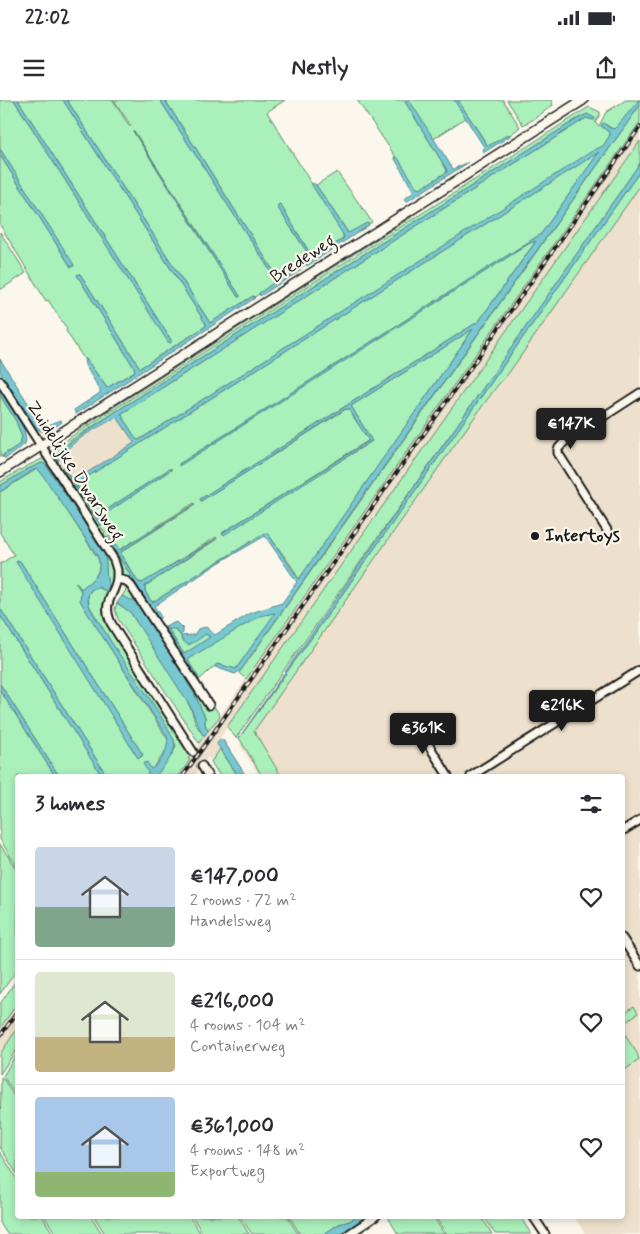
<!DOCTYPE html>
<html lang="en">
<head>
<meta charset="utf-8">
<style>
  :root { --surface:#fff; --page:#f2f2f3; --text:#2b2b33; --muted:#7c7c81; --line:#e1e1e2; --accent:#1c1c1c }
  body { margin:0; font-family:Mynerve,sans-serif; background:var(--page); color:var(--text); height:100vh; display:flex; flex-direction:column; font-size:19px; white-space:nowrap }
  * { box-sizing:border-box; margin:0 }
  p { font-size:16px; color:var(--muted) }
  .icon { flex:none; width:28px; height:28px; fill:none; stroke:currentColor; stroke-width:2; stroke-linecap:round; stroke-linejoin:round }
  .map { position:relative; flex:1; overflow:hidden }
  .drawer { position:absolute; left:15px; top:674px; width:610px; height:445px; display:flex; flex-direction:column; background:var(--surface); border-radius:5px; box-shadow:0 2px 8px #0003 }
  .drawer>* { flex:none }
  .price { position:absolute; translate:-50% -42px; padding:0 11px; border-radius:5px; background:var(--accent); color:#fff; font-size:16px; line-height:32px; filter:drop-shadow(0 1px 2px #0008) }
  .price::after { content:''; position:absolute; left:50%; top:30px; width:15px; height:11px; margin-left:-8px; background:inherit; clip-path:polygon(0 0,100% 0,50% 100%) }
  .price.selected { background:#222; color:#fff }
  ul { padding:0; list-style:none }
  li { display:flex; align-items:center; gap:15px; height:125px; padding:0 20px }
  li+li { border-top:1px solid var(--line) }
  li span { display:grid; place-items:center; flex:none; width:140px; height:100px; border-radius:5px; color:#555 }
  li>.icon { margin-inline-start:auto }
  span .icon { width:60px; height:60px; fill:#fffc; stroke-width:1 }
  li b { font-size:21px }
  h2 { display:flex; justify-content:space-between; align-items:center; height:60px; padding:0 20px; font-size:21px }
  .status { display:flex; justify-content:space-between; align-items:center; height:35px; padding:0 25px; background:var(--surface); direction:ltr }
  .status svg { height:14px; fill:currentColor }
  header { display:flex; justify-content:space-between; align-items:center; height:65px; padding:0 20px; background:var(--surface); font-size:22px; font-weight:700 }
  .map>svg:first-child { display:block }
  .built { fill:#ede0cc }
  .green { fill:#aaf0bb; stroke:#63866c; fill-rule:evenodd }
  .water { fill:#78c8d1; stroke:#538389 }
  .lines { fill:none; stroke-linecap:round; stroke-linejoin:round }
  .minor-tunnel { stroke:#dad6cd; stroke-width:7; stroke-dasharray:7 3.5; stroke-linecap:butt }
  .minor-casing { stroke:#1c1c1c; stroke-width:11 }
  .tertiary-casing { stroke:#1c1c1c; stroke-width:12 }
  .minor { stroke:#fbf7ec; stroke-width:7 }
  .tertiary { stroke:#fbf7ec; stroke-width:9 }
  .rail-casing { stroke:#1c1c1c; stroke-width:4 }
  .rail { stroke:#fbf7ec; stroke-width:2; stroke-dasharray:5.5; stroke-linecap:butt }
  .poi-dot { fill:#1c1c1c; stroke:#fbf7ec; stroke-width:2 }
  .labels { text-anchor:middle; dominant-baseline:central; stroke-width:4.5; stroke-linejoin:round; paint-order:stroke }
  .street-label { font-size:18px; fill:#1c1c1c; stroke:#fbf7ec }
  .poi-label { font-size:18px; font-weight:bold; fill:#1c1c1c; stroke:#fbf7ec; text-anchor:start }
</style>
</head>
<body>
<div class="status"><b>22:02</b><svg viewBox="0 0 49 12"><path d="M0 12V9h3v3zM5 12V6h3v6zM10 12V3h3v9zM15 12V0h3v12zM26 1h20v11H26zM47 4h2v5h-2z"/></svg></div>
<header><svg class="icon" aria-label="menu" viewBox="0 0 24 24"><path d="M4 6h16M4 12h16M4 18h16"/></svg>Nestly<svg class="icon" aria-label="share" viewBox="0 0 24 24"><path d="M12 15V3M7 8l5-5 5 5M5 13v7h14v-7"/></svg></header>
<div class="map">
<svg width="640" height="1134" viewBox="0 0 640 1134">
  <rect width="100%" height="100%" fill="#fbf7ec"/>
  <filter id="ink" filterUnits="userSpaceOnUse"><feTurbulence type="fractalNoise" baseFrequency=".02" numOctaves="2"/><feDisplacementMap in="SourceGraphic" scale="10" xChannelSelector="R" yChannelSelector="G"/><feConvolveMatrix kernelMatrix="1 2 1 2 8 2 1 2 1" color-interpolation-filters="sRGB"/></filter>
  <g filter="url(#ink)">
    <!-- built -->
    <g class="built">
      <polygon points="640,22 640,41 227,627 217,643 220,649 211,662 208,657 194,676 179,676 190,661 188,658 193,652 220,616"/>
      <polygon points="640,68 640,1134 585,1134 574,1116 622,1116 622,676 260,676 240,645 470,317"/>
      <polygon points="119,315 137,343 73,384 57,360 59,360 63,354 82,338"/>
      <polygon points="17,904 17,929 0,954 0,928"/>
    </g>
    <!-- green -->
    <g class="green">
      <polygon points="0,0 14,0 168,241 171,240 18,0 63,0 206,224 206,226 140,268 80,174 77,175 135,269 135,271 107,288 86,259 84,259 66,231 67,229 48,200 46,201 0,125 0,55 71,167 74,166 0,49"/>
      <path d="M67,0H113L129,26H131L114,0H160L275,178V182L255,197L253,196L210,223ZM134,31L240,196V197H238Z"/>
      <polygon points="165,0 285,0 267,12 343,134 343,139 313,158 280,104 278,105 278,108 311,158 306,165 280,179 278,178"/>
      <polygon points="357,0 404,0 447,70 447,72 420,89 417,88"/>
      <polygon points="407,0 456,0 467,17 432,40"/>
      <polygon points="458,0 503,0 520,27 510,35 488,46"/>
      <polygon points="507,0 551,0 553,5 534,19 523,25"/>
      <polygon points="626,0 640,0 638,1 618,27 613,29 603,23 601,26 609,32 610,35 603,47 594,51 139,340 136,340 121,314 586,18 594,20 585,15 577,19 112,314 70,341 57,360 59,362 55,362 50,354 69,338 589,7 600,12 600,15 595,23 599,26 606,12"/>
      <polygon points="640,5 640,22 246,579 239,573"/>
      <polygon points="640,41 640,63 513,246 236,638 227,627"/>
      <polygon points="600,51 541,134 179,364 530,143 536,141 479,221 200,399 201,401 346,309 348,309 369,340 222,433 372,341 351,306 473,229 299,480 292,467 268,434 265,433 153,502 151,501 145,491 145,486 217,439 216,437 143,483 138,482 121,454 121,452 195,405 194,403 119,450 114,445 109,436 107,438 158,519 154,517 132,482 123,475 121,466 103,436 105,432 103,429 99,429 89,417 60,371 63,367 101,425 99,418 172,369 169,369 97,416 94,414 76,384"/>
      <polygon points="640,71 640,86 508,274 497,286 458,340 254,631 281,676 262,676 239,638 315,533"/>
      <polygon points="337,72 372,122 369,124 367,123 349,134 316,85"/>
      <polygon points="410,114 412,117 78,330 76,327"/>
      <polygon points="0,132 26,173 0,190"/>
      <polygon points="0,295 16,321 22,337 19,345 3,355 3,358 2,356 0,357"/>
      <polygon points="44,358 65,386 109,456 114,475 112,484 109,486 107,481 105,453 71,400 45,364 42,363 28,369 0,386 0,382 27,366"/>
      <path d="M37,369L40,371L49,383L99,460C101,475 92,480 81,489L76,482L81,491V502L168,640L167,649L155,666L148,672V676H107L0,508V464L14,455L0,433V392ZM17,461H20L143,655L141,657L138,658Z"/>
      <polygon points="97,487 106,491 105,492 107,494 103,505 105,520 190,656 188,659 190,660 179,676 156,676 174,651 176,645 135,578 112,544 89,505 88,495 92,489"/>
      <polygon points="127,488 130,488 149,518 156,532 201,590 203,588 220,616 208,631 205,624 205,617 194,593 147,519 122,496"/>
      <path d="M117,503L130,512C150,543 172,573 189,605C194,614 195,630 205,635L199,643L118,519L115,509Z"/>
      <polygon points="274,512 276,513 236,569 217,564 199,580 186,559 260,516"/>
      <polygon points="0,515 102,676 59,676 0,584"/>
      <polygon points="173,528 181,536 182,541 206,534 211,538 184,554 168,529"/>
      <polygon points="0,590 55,676 18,676 17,767 0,739"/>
      <polygon points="220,649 238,676 220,676 211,662"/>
      <polygon points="0,744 18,772 17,870 0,894"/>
      <polygon points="17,879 17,904 0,928 0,904"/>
      <path d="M634,906L638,913L626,922C621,941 636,944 639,960L623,971V914Z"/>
      <polygon points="17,929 17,949 0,974 0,954"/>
      <polygon points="17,953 17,997 3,976"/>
      <polygon points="1,978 4,980 17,1001 17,1074 0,1047"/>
      <polygon points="0,1052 17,1079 18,1116 42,1116 53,1134 7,1134 0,1123"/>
      <polygon points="44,1116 91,1116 102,1134 56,1134"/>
      <polygon points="94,1116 189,1116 201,1134 105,1134"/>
      <polygon points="192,1116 238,1116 249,1134 203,1134"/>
      <polygon points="240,1116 287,1116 298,1134 252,1134"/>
      <polygon points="289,1116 356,1116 350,1121 339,1124 324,1134 300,1134"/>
      <polygon points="390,1116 433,1116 444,1134 398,1134 389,1119"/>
      <polygon points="435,1116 481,1116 492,1134 446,1134"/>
      <polygon points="484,1116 520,1116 531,1134 495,1134"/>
    </g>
    <!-- water -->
    <g class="water">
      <polygon points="14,0 18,0 171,240 171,243 168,242"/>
      <polygon points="63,0 67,0 210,223 253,196 255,198 76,314 74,310 100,293 100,290 85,265 84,259 86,259 107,288 134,272 135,269 77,175 80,174 140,268 206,226 206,224"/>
      <polygon points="160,0 165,0 278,178 280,179 299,167 301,170 260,196 259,193 275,182 275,178"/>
      <polygon points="404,0 409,0 453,69 469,62 406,102 404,99 414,92 394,57 398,58 417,88 420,89 447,72 447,70"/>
      <polygon points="454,0 458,0 487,45 490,45 509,34 510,36 483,53 484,47"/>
      <path d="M640,0V5L370,386L241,570L235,574L215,567L217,564L236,569L275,513L260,516L188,559L189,562L199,578L197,579L173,543L165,527L176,522L183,529V533L180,535L175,529H168L184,554L210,537L206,534C200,538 196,542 188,545L181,539V536L194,535L198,529L206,527L215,535L251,513L282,503L297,482L265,436L220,462L154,506L161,517L158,519L107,438V437L120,450L195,404L121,452V455L138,482L142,483L217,438L145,486V491L151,501L153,502L265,433L268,434L299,479L473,229L351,306L372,341L224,435L222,433L369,341L349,309H345L201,401L200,399L479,221L536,141L530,143L179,366V364L541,134L599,52L76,384V385L94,414L97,416L169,369H172L99,418L101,426L64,370L74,381L134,343V342L117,317C97,328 71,340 59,360H57L55,357L58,351L112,314L577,19L587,14L595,18L594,20L586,18L121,314L136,339L139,340L594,50L603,46L610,35L609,32L601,26L603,23L610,28L615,29L638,1Z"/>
      <polygon points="133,31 240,196 239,197 238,197"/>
      <polygon points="0,49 74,165 71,167 0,55"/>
      <polygon points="640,63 640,71 315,533 239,638"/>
      <polygon points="313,83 316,85 348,133 367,123 369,125 307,166 306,163 311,158 278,108 278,105 280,104 313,158 343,139 344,136 312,85"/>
      <polygon points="0,259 40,322 46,326 61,320 62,322 47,333 41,331 36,328 0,272"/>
      <path d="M0,290C8,302 30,329 25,344L5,359L3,355L19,345L22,337L16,321L0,295Z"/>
      <path d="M42,363L45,364L105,453C107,464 105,478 109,486L106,491L98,487C91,488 87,493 88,500C89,510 97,519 102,527C125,566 154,600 174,640C178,653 163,666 156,676H148V672L143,664L147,662L151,669C161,664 170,647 167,636L88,514L80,500L81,491L75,482L81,489C93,479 103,474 98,457L40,371L37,369L32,371L0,392V386L28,369Z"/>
      <polygon points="17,461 20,461 143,655 138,658 16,462"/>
      <polygon points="122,496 138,503 194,593 205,617 205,624 208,631 205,635 202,634 190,606 130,512 117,503"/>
      <polygon points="0,508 107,676 102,676 0,515"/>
      <polygon points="0,584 59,676 55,676 0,590"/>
      <polygon points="220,639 223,640 246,676 238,676 217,644"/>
      <polygon points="356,1116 369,1116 341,1134 324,1134 339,1124 350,1121"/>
    </g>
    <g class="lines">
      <!-- minor-tunnel -->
      <polyline class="minor-tunnel" points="193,652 202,666"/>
      <!-- minor casing -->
      <g class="minor-casing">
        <g id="minor">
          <polyline points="0,281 114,460 117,470 117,479 126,481 131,486 209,605"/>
          <polyline points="607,430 558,353 558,349 564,342 640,293"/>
          <path d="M117,479C113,498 102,502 111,523L193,652"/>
          <polyline points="415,623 448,676"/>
          <polyline points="202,666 208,676"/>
          <polyline points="471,676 640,570"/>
          <polyline points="622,731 640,720"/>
          <polyline points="622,838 640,866"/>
          <polyline points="533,1116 545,1134"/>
          <polyline points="349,1134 376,1116"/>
        </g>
      </g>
      <!-- tertiary casing -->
      <g class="tertiary-casing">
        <polyline id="tertiary" points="0,372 583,0"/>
      </g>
      <!-- minor -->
      <use href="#minor" class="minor"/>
      <!-- tertiary -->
      <use href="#tertiary" class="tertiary"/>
      <!-- rail casing -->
      <g class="rail-casing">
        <g id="rail">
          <polyline points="183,676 640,27"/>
          <polyline points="0,936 18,911"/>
        </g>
      </g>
      <!-- rail -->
      <use href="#rail" class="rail"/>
    </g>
  </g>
  <!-- markers -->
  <circle class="poi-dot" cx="535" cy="436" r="5"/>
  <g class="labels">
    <!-- street labels -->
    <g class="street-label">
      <text transform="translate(303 159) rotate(-33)">Bredeweg</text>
      <text transform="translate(75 371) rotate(57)">Zuidelijke Dwarsweg</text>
    </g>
    <!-- poi labels -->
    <g class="poi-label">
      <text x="545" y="436">Intertoys</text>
    </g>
  </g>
</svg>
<b class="price selected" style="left:571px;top:350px">€147K</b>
<b class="price" style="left:562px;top:632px">€216K</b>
<b class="price" style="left:423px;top:655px">€361K</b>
<section class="drawer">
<h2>3 homes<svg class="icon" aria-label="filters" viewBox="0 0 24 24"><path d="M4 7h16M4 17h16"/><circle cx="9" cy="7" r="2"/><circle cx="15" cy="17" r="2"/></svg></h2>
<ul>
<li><span style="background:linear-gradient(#c9d6e8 60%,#7fa58c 0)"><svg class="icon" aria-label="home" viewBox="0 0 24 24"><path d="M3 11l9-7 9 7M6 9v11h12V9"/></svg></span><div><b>€147,000</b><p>2 rooms · 72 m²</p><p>Handelsweg</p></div><svg class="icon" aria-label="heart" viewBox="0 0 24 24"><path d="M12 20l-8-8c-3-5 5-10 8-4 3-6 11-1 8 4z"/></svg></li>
<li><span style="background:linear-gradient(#dfe7d0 65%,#c2b280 0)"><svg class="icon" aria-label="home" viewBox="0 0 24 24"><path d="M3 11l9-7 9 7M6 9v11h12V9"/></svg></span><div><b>€216,000</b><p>4 rooms · 104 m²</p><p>Containerweg</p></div><svg class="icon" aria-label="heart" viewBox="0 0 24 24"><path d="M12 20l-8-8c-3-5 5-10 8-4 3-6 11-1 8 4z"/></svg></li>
<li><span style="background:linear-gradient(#a9c7e8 75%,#8fb573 0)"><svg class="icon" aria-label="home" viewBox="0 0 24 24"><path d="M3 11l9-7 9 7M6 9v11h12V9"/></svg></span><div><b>€361,000</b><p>4 rooms · 148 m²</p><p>Exportweg</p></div><svg class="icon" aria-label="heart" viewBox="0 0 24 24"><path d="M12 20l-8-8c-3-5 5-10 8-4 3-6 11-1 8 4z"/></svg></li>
</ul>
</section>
</div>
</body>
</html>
